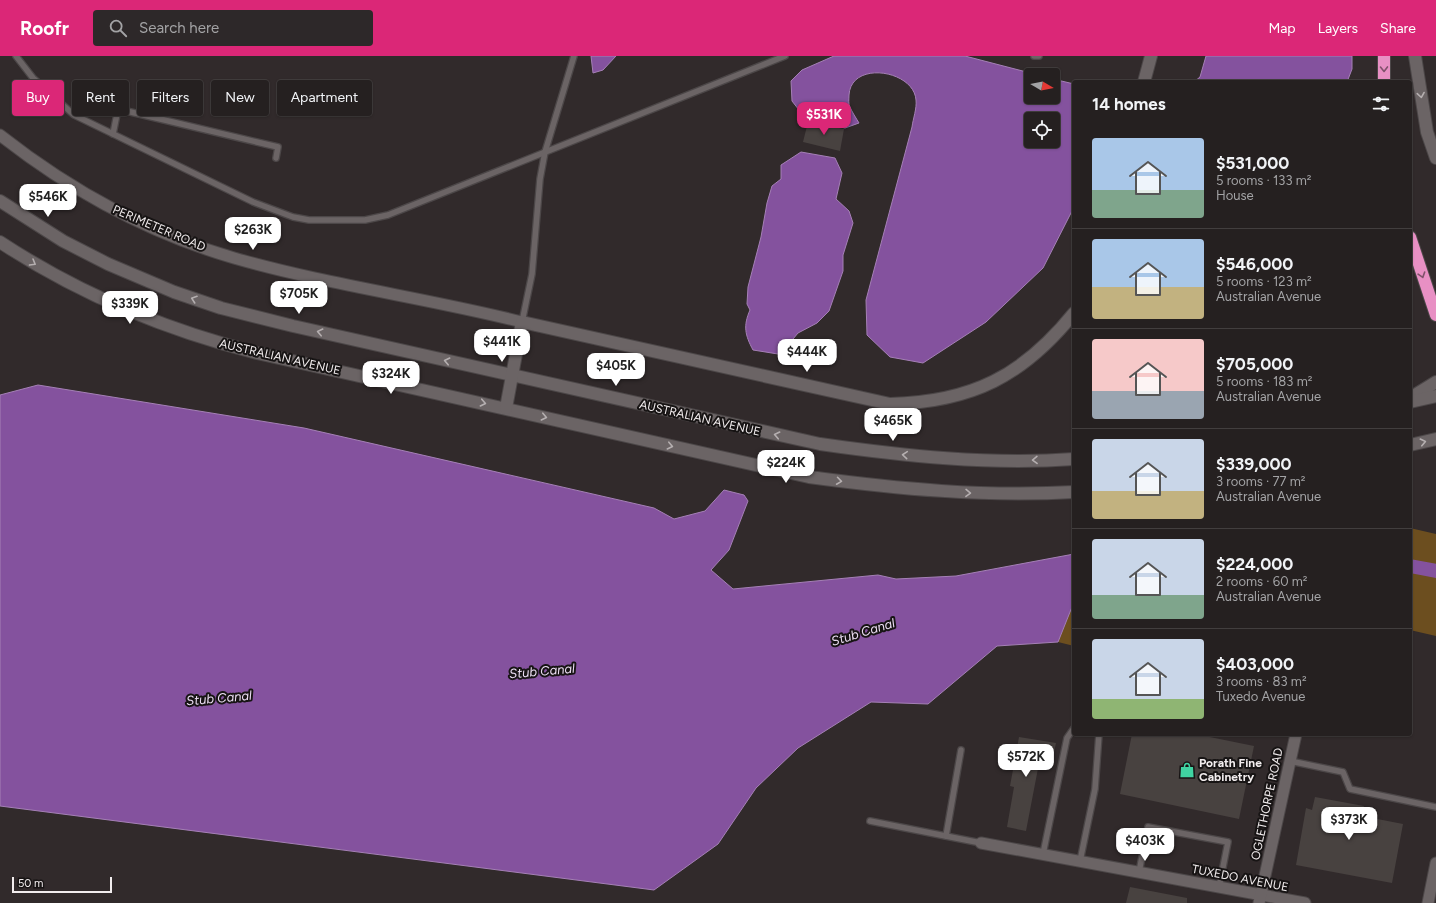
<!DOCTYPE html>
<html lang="en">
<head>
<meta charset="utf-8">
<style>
  :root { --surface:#252020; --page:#2d2829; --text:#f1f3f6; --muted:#a3a3a5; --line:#423e3e; --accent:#db2777 }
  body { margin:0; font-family:Figtree,sans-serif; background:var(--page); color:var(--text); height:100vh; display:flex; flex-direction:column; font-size:15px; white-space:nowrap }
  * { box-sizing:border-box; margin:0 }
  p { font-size:13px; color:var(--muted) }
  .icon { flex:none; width:22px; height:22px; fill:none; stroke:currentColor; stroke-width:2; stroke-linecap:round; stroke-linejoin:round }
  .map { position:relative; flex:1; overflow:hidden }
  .details { position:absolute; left:1072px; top:24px; width:340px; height:656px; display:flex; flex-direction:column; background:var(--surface); border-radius:4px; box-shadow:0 1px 3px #0004,0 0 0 1px var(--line) }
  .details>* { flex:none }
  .banner { position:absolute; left:12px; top:24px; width:380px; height:36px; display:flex; gap:8px }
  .needle { width:26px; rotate:100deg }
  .controls { position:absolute; left:1024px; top:12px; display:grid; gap:8px }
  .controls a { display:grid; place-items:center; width:36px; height:36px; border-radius:4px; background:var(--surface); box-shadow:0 1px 3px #0004,0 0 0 1px var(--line); font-size:20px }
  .scale { position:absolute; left:12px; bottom:10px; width:100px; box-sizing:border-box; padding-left:4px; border:2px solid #f2edee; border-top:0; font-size:11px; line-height:14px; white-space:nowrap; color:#f2edee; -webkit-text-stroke:3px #171414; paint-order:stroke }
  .price { position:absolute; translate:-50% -34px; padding:0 9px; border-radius:8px; background:#fff; color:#222; font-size:13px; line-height:26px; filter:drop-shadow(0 1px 2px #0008) }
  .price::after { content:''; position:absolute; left:50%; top:24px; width:12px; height:9px; margin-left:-6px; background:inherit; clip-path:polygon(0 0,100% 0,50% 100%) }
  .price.current { background:var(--accent); color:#fff }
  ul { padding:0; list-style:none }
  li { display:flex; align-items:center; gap:12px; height:100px; padding:0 20px }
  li+li { border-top:1px solid var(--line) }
  li span { display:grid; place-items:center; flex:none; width:112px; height:80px; border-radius:4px; color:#555 }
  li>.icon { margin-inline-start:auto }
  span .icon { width:48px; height:48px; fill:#fffc; stroke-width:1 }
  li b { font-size:17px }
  h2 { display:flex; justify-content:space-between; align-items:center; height:48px; padding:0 20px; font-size:17px }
  .tag { padding:0 14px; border-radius:4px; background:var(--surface); box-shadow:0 1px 3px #0004,0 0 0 1px var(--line); font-size:14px; line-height:36px }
  .tag.current { background:var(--accent); color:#fff }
  header { display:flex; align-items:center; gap:24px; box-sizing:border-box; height:56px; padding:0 20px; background:var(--accent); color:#fff }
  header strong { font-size:19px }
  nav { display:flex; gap:22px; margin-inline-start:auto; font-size:14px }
  .search { width:280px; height:36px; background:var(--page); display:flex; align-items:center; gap:10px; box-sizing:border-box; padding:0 14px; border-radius:4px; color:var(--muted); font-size:15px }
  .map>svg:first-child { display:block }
  .green { fill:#6c4e1f }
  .water { fill:#84529e; stroke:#a580b6; fill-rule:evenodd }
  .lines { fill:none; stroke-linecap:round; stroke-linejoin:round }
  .canal { stroke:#84529e; stroke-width:14 }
  .building { fill:#484240 }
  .lane-casing { stroke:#4c4748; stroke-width:8 }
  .street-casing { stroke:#4c4748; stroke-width:13 }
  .secondary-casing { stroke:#4c4748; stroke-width:14 }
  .highway-casing { stroke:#4c4748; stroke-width:14 }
  .lane { stroke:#6b6465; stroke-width:5.5 }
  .street { stroke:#6b6465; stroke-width:11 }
  .secondary { stroke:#6b6465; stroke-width:12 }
  .highway { stroke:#e890c4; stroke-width:12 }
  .oneway { stroke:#80526c }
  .oneway2 { stroke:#b5afb0 }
  .labels { text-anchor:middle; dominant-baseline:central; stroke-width:4; stroke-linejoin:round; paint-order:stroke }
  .street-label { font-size:12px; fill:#f2edee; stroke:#171414 }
  .poi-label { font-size:12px; font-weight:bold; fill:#f2edee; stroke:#171414; text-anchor:start }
  .water-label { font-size:13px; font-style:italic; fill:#ecdef3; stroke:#171414 }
</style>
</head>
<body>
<header>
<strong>Roofr</strong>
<div class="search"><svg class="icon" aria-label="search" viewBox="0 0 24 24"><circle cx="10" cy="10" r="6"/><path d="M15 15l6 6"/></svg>Search here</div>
<nav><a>Map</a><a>Layers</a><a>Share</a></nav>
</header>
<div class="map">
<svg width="1436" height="847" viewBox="0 0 1436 847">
  <rect width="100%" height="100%" fill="#312a2b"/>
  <!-- green -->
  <g class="green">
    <polygon points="1410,472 1436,478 1436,580 1410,574"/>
    <polygon points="1074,546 1074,590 1058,586"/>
  </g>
  <!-- water -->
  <g class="water">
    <polygon points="591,0 616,0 603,14 593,17"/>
    <path d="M834,0H965L1038,19H1031V41H1053V23L1074,28V143L1072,155L1043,212L986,266L923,307L890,301L867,279L866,244L912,71C913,63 917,52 916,44C914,14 851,4 849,39C849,43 848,48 850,51C852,56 856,62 859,67L845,72L806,63L792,45L791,25L802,14ZM1031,63H1053V85H1031Z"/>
    <polygon points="1206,0 1352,0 1352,13 1347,26 1194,26 1200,21"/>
    <path d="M801,96L835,102L842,117L836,143L849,155L853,167L843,199V215L829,255L817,267L798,277L793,283L791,292L778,298L753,294C745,279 743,270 750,254L747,248L748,231L761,181L767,147L772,130L781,123V109Z"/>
    <polygon points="38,329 304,372 654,452 674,463 705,455 724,434 744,439 748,445 729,494 711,514 733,533 878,519 896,523 956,520 1074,498 1074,546 1058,586 997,590 928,648 871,646 798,692 756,732 718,788 654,834 0,750 0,339"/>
  </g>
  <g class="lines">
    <!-- canal -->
    <polyline class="canal" points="1410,510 1436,515"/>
  </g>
  <!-- building -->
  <g class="building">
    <polygon points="808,66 844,73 840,95 803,86"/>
    <polygon points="1132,678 1195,678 1254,690 1239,763 1120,738"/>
    <polygon points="1019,681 1056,687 1052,705 1040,702 1026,775 1007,771 1014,731 1010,730"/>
    <polygon points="1315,741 1364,750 1362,760 1403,768 1392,827 1296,809 1306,752 1312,754"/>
    <polygon points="1130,831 1187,842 1187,847 1126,847"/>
  </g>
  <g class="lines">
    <!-- lane casing -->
    <g class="lane-casing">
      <g id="lane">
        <polyline points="16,0 33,22 74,59 253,146 293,161 309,164 365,164 388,159 785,0"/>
        <polyline points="1034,0 1039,0"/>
        <polyline points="113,78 118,53 278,91 276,102"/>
        <polyline points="522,266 532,218 540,123 545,96 574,0"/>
        <polyline points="1290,705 1343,716 1350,733 1436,751"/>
        <polyline points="870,765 981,787"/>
        <polyline points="946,780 961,694"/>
        <polyline points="1043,798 1067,682 1074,672"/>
        <polyline points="1080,805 1095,733 1099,678"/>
        <polyline points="1139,816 1148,771 1228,786 1219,831"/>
      </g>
    </g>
    <!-- street casing -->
    <g class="street-casing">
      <g id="street">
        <path d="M0,79C70,134 148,177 234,202C328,229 427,242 522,266"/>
        <polyline points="981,787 1305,847"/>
        <polyline points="1259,847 1296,678"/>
        <polyline points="1428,847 1436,807"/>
      </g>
    </g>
    <!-- secondary casing -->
    <g class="secondary-casing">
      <g id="secondary">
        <polyline points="1415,0 1427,76 1436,102"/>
        <polyline points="1144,26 1151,0"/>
        <path d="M0,145L63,185L108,208L174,236L221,252L293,270L820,388C904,400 989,409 1074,403"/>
        <path d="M0,186C79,238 166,274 257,297L809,421C898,433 985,441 1074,436"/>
        <polyline points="1410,342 1436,326"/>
        <polyline points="1410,346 1436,340"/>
        <path d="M506,352L522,266L890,348C972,346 1023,320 1074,257"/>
        <polyline points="1410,389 1436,383"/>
      </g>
    </g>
    <!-- highway casing -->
    <g class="highway-casing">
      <g id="highway">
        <polyline points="1384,0 1384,26"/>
        <polyline points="1410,181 1436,259"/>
      </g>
    </g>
    <!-- lane -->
    <use href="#lane" class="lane"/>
    <!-- street -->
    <use href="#street" class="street"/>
    <!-- secondary -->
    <use href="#secondary" class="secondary"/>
    <!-- highway -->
    <use href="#highway" class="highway"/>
  </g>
  <!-- one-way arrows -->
  <defs><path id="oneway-chevron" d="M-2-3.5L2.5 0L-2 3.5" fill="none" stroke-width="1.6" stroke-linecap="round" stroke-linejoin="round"/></defs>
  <g class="oneway">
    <use href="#oneway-chevron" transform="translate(1384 13) rotate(89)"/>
    <use href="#oneway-chevron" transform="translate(1422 219) rotate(72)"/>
  </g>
  <g class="oneway2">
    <use href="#oneway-chevron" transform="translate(1421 39) rotate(81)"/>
    <use href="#oneway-chevron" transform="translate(33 207) rotate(30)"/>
    <use href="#oneway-chevron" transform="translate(194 243) rotate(-161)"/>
    <use href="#oneway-chevron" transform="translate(320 276) rotate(-167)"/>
    <use href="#oneway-chevron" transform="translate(447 305) rotate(-167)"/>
    <use href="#oneway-chevron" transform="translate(483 347) rotate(12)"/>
    <use href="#oneway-chevron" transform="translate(544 361) rotate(13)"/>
    <use href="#oneway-chevron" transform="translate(777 379) rotate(-168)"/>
    <use href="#oneway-chevron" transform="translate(1423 386) rotate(-13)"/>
    <use href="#oneway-chevron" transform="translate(670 390) rotate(13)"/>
    <use href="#oneway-chevron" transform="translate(905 399) rotate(-175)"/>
    <use href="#oneway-chevron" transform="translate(1035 404) rotate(179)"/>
    <use href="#oneway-chevron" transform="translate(839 425) rotate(8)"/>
    <use href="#oneway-chevron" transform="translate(968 437) rotate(1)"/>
  </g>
  <!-- icons -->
  <defs>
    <g id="shop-bare" transform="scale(1.2)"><path d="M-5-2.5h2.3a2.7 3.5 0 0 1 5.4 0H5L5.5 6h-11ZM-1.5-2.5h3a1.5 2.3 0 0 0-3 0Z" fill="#40d4a2" stroke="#171414" stroke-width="2.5" paint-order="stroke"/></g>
  </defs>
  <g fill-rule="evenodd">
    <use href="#shop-bare" x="1187" y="714"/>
  </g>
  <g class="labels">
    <!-- street labels -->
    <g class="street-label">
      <text transform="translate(159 172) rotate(23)">PERIMETER ROAD</text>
      <text transform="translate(280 301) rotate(13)">AUSTRALIAN AVENUE</text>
      <text transform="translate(700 362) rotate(13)">AUSTRALIAN AVENUE</text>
      <text transform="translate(1267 748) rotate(-78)">OGLETHORPE ROAD</text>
      <text transform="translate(1240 822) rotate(11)">TUXEDO AVENUE</text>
    </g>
    <!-- poi labels -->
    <g class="poi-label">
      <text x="1199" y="707">Porath Fine<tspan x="1199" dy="14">Cabinetry</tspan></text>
    </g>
    <!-- water labels -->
    <g class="water-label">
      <text transform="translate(863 576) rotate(-17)">Stub Canal</text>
      <text transform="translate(542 615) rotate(-5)">Stub Canal</text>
      <text transform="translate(219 642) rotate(-5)">Stub Canal</text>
    </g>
  </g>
</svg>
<div class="controls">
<a><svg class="needle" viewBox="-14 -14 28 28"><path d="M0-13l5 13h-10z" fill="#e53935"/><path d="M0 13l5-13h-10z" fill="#a3a3a5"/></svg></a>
<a><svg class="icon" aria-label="locate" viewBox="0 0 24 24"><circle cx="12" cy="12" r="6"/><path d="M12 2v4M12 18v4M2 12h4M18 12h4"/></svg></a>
</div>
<div class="scale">50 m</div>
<b class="price current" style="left:824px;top:80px">$531K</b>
<b class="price" style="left:48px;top:162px">$546K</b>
<b class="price" style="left:253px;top:195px">$263K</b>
<b class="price" style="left:299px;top:259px">$705K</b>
<b class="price" style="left:130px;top:269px">$339K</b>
<b class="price" style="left:502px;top:307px">$441K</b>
<b class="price" style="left:807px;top:317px">$444K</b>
<b class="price" style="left:616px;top:331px">$405K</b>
<b class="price" style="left:391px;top:339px">$324K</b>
<b class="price" style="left:893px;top:386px">$465K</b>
<b class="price" style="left:786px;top:428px">$224K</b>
<b class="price" style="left:1026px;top:722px">$572K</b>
<b class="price" style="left:1349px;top:785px">$373K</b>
<b class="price" style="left:1145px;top:806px">$403K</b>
<div class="banner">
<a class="tag current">Buy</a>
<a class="tag">Rent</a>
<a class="tag">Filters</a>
<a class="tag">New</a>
<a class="tag">Apartment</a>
</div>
<section class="details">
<h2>14 homes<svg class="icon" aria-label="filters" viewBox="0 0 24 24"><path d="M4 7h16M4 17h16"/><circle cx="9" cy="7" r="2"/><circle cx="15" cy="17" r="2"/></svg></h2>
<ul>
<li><span style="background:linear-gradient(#a9c7e8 65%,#7fa58c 0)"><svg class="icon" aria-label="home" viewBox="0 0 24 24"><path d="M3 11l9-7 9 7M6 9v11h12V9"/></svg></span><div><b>$531,000</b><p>5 rooms · 133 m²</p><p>House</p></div></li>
<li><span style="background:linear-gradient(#a9c7e8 60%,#c2b280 0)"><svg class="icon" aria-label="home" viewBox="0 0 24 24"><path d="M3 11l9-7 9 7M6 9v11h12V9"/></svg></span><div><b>$546,000</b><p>5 rooms · 123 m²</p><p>Australian Avenue</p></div></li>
<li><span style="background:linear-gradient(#f6c9c9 65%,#9aa5b1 0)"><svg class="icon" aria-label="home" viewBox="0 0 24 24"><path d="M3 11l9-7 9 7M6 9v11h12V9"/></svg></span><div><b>$705,000</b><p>5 rooms · 183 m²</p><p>Australian Avenue</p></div></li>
<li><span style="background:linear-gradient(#c9d6e8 65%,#c2b280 0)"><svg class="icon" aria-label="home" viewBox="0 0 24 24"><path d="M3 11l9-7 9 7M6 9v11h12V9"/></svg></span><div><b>$339,000</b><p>3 rooms · 77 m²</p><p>Australian Avenue</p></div></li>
<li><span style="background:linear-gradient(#c9d6e8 70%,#7fa58c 0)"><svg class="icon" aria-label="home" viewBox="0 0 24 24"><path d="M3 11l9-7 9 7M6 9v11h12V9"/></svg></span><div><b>$224,000</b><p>2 rooms · 60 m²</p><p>Australian Avenue</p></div></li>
<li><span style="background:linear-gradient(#c9d6e8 75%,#8fb573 0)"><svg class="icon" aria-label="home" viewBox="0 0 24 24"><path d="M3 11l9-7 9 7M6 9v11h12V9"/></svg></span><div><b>$403,000</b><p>3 rooms · 83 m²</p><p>Tuxedo Avenue</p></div></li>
</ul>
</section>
</div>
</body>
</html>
